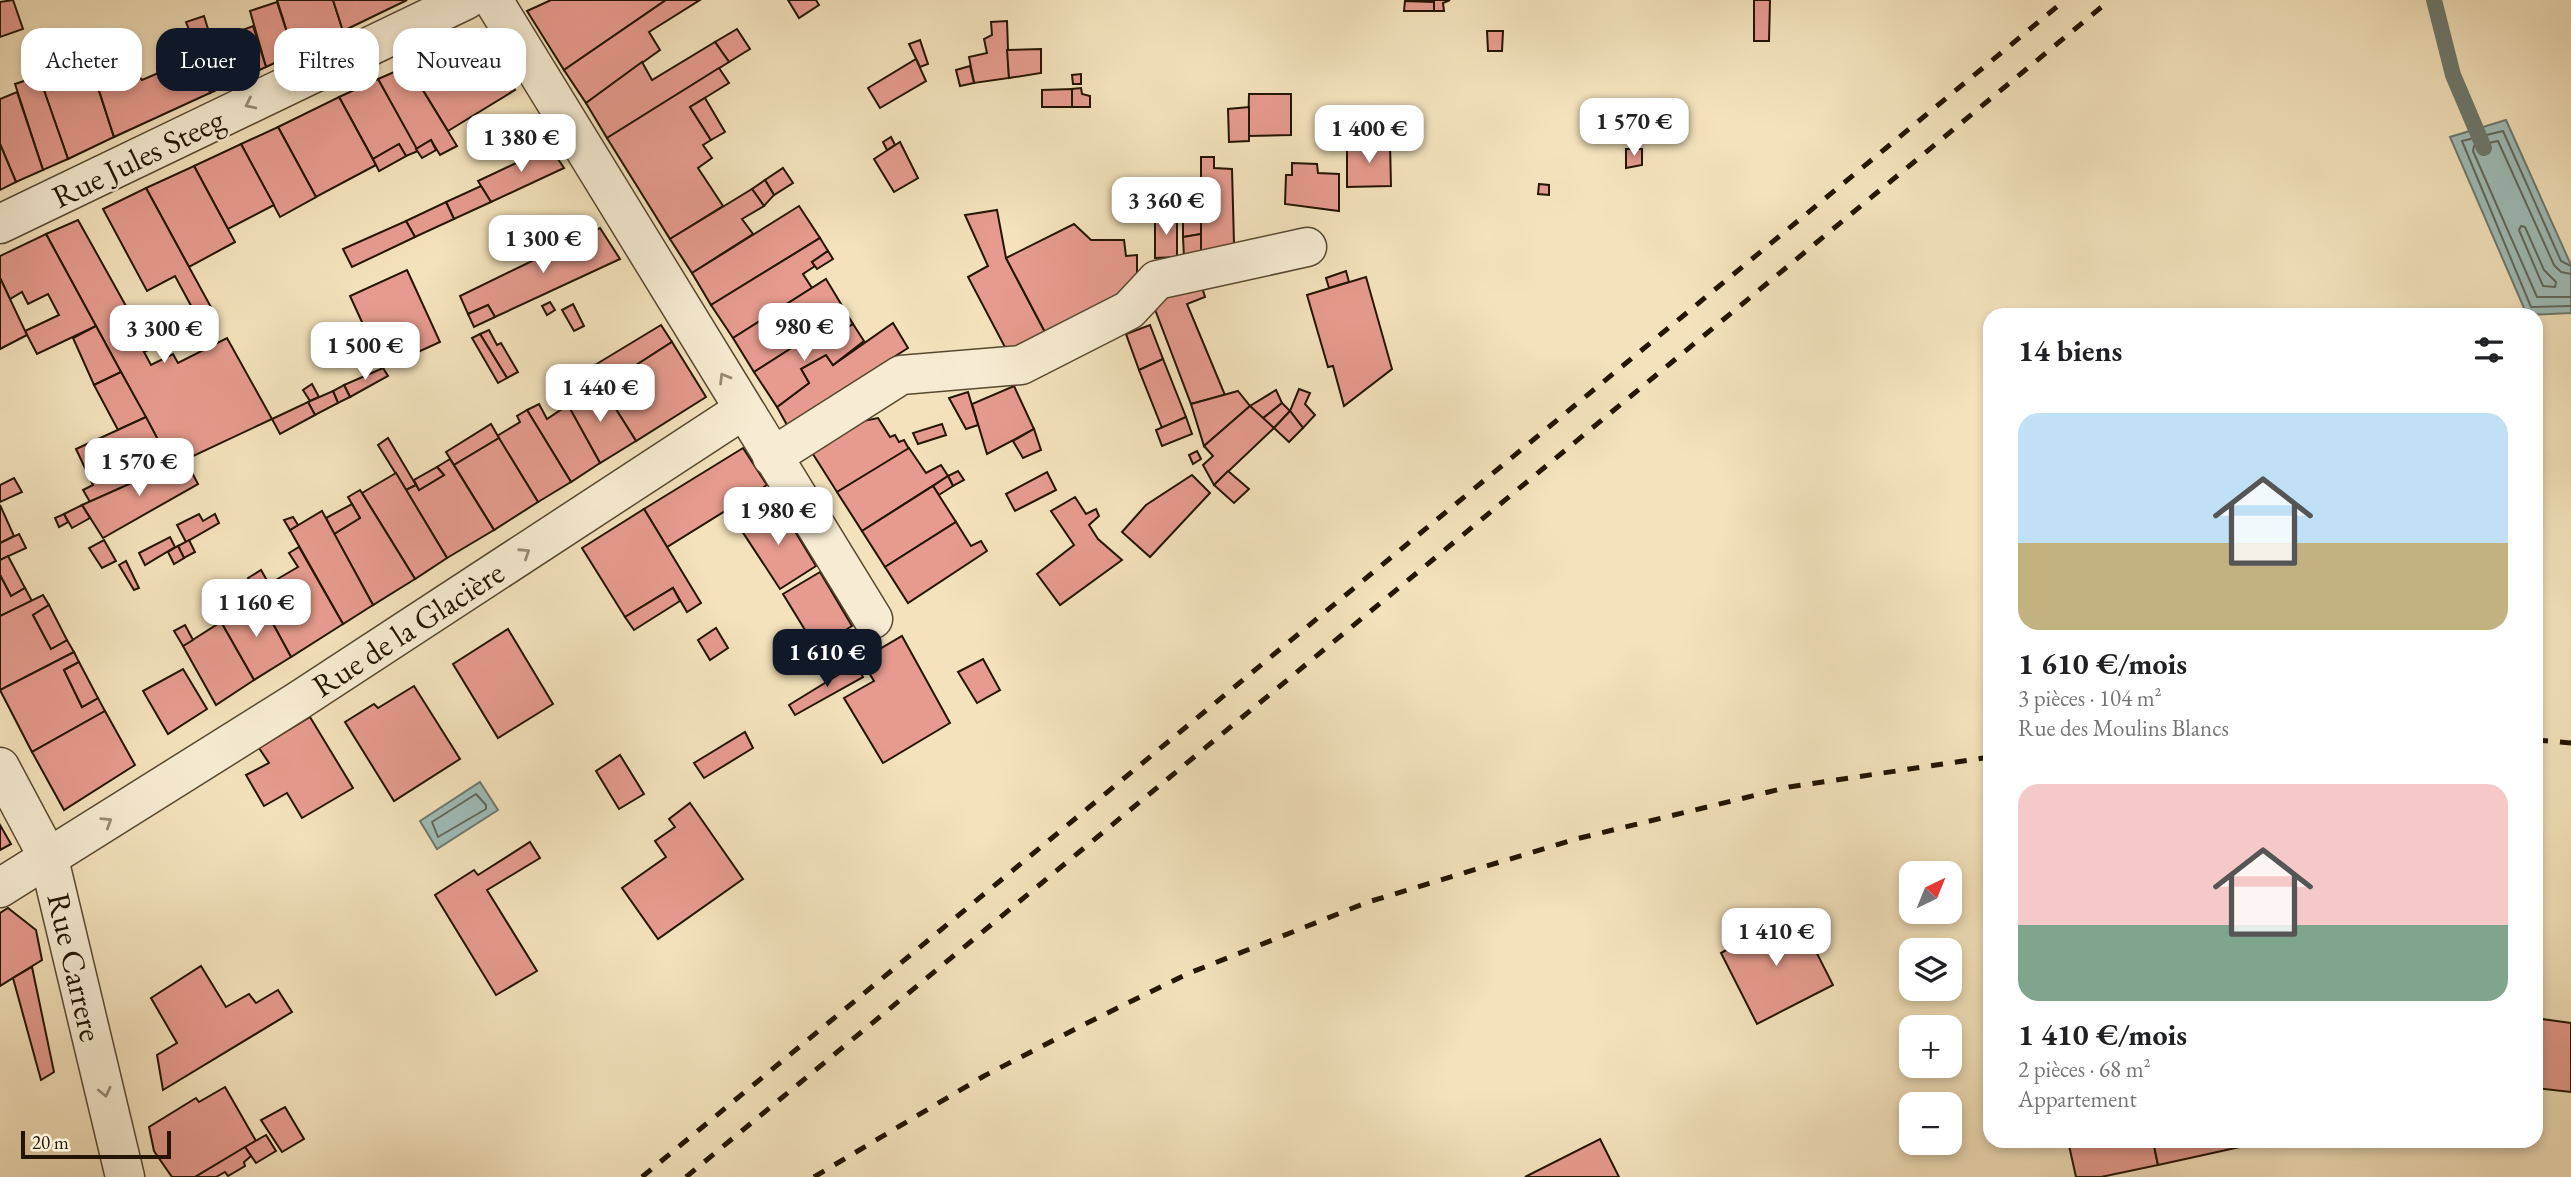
<!DOCTYPE html>
<html lang="fr">
<head>
<meta charset="utf-8">
<style>
  :root { --surface:#fff; --page:#f2f2f2; --text:#202124; --muted:#757577; --accent:#111827 }
  body { margin:0; font-family:"EB Garamond",serif; background:var(--page); color:var(--text); height:100vh; display:flex; flex-direction:column; font-size:26px; white-space:nowrap }
  * { box-sizing:border-box; margin:0 }
  p { font-size:23px; color:var(--muted) }
  .icon { flex:none; width:38px; height:38px; fill:none; stroke:currentColor; stroke-width:2; stroke-linecap:round; stroke-linejoin:round }
  .map { position:relative; flex:1; overflow:hidden }
  .details { position:absolute; left:1983px; top:308px; width:560px; height:840px; display:flex; flex-direction:column; background:var(--surface); border-radius:21px; box-shadow:0 4px 10px #0003 }
  .details>* { flex:none }
  .top-card { position:absolute; left:21px; top:28px; width:665px; height:63px; display:flex; gap:14px }
  .needle { width:46px; rotate:43deg }
  .tools { position:absolute; left:1899px; top:861px; display:grid; gap:14px }
  .tools a { display:grid; place-items:center; width:63px; height:63px; border-radius:14px; background:var(--surface); box-shadow:0 4px 10px #0003; font-size:35px }
  .scale { position:absolute; left:21px; bottom:18px; width:150px; box-sizing:border-box; padding-left:7px; border:4px solid #231501; border-top:0; font-size:19px; line-height:24px; white-space:nowrap; color:#231501; -webkit-text-stroke:5px #f7ecd3; paint-order:stroke }
  .price { position:absolute; translate:-50% -60px; padding:0 16px; border-radius:14px; background:#fff; color:#222; font-size:23px; line-height:46px; filter:drop-shadow(0 2px 4px #0008) }
  .price::after { content:''; position:absolute; left:50%; top:42px; width:21px; height:16px; margin-left:-10px; background:inherit; clip-path:polygon(0 0,100% 0,50% 100%) }
  .price.active { background:var(--accent); color:#fff }
  ul { padding:0; list-style:none }
  li { display:grid; align-content:center; gap:14px; height:371px; padding:0 35px }
  li span { display:grid; place-items:center; height:217px; border-radius:21px; color:#555 }
  li>.icon { margin-inline-start:auto }
  span .icon { width:126px; height:126px; fill:#fffc; stroke-width:1 }
  li b { font-size:30px }
  h2 { display:flex; justify-content:space-between; align-items:center; height:84px; padding:0 35px; font-size:30px }
  .tag { padding:0 24px; border-radius:21px; background:var(--surface); box-shadow:0 4px 10px #0003; font-size:24px; line-height:63px }
  .tag.active { background:var(--accent); color:#fff }
  .map>svg:first-child { display:block }
  .water { fill:#9ebcb8; stroke:#6d796f; stroke-width:2 }
  .lines { fill:none; stroke-linecap:round; stroke-linejoin:round }
  .shore { stroke:#60685c; stroke-width:2 }
  .stream { stroke:#6d796f; stroke-width:16 }
  .building { fill:#e69b8e; stroke:#231501; stroke-width:2 }
  .minor-casing { stroke:#574830; stroke-width:41 }
  .minor { stroke:#f7ecd3; stroke-width:38 }
  .rail { stroke:#231501; stroke-width:5; stroke-dasharray:12 12; stroke-linecap:butt }
  .oneway { stroke:#988b74 }
  .labels { text-anchor:middle; dominant-baseline:central; stroke-width:5; stroke-linejoin:round; paint-order:stroke }
  .street-label { font-size:32px; fill:#231501; stroke:#f7ecd3 }
</style>
</head>
<body>
<div class="map">
<svg width="2571" height="1177" viewBox="0 0 2571 1177">
  <rect width="100%" height="100%" fill="#f3e2bb"/>
  <filter id="stains"><feTurbulence type="fractalNoise" baseFrequency=".00286" numOctaves="4"/><feColorMatrix values="0 0 0 0 .2 0 0 0 0 .09 0 0 0 0 .02 0 0 0 .5 -.17"/></filter>
  <radialGradient id="worn" r=".72"><stop offset=".6" stop-color="#630" stop-opacity="0"/><stop offset="1" stop-color="#630" stop-opacity=".3"/></radialGradient>
  <!-- water -->
  <g class="water">
    <polygon points="2506,120 2571,265 2571,313 2527,315 2450,137"/>
    <polygon points="480,782 498,810 437,849 420,821"/>
  </g>
  <g class="lines">
    <!-- shore -->
    <g class="shore">
      <polygon points="2521,226 2525,227 2544,270 2556,282 2555,287 2543,286 2519,230"/>
      <polyline points="2571,266 2561,261 2503,131 2462,141 2531,307 2571,306"/>
      <polyline points="2571,274 2561,272 2554,265 2498,141 2474,146 2473,151 2537,297 2571,297"/>
      <polygon points="476,794 486,805 486,809 438,837 432,822"/>
    </g>
    <!-- stream -->
    <polyline class="stream" points="2434,0 2453,75 2484,148"/>
  </g>
  <!-- building -->
  <g class="building">
    <polygon points="13,0 23,29 0,37 0,2"/>
    <polygon points="277,0 333,0 343,31 294,54"/>
    <polygon points="333,0 407,0 343,31"/>
    <polygon points="551,0 666,0 564,70 527,11"/>
    <polygon points="666,0 700,0 649,32 660,50 586,103 564,70"/>
    <polygon points="788,0 816,0 819,5 799,18"/>
    <polygon points="1450,0 1443,3 1444,11 1434,11 1434,2 1405,0"/>
    <polygon points="1754,0 1770,0 1769,41 1754,41"/>
    <polygon points="1405,1 1434,2 1434,11 1404,11"/>
    <polygon points="277,2 294,54 266,67 250,11"/>
    <polygon points="204,16 212,42 196,48 186,22"/>
    <polygon points="1007,21 1009,78 974,83 969,57 987,53 984,39 992,35 991,22"/>
    <polygon points="253,26 266,67 210,93 196,48"/>
    <polygon points="737,29 750,49 729,62 715,42"/>
    <polygon points="1487,31 1503,31 1502,51 1488,51"/>
    <polygon points="480,32 515,90 448,131 408,66"/>
    <polygon points="920,40 928,64 920,67 909,44"/>
    <polygon points="715,42 729,62 607,138 586,103 642,62 652,80"/>
    <polygon points="84,45 114,137 68,159 43,88 51,86 53,90 81,80 74,49"/>
    <polygon points="101,45 109,67 94,73 86,51"/>
    <polygon points="1041,49 1041,73 1009,78 1007,50"/>
    <polygon points="198,56 210,93 114,137 96,81 118,70 123,82 138,75 142,80"/>
    <polygon points="916,59 926,81 880,108 868,88"/>
    <polygon points="76,64 81,80 53,90 51,86 43,88 39,76"/>
    <polygon points="408,66 457,146 440,155 431,140 416,149 378,79"/>
    <polygon points="970,66 974,83 960,86 956,70"/>
    <polygon points="719,68 729,83 690,107 711,140 703,145 712,158 698,168 723,206 670,239 607,138"/>
    <polygon points="1081,74 1081,84 1073,84 1072,75"/>
    <polygon points="39,76 68,159 43,170 15,84"/>
    <polygon points="378,79 418,151 406,156 399,144 373,159 339,97"/>
    <polygon points="1081,88 1082,94 1090,96 1090,107 1072,107 1072,89"/>
    <polygon points="1072,89 1072,107 1042,107 1042,90"/>
    <polygon points="17,92 43,170 16,182 0,144 0,99"/>
    <polygon points="1249,94 1291,94 1291,135 1248,136"/>
    <polygon points="339,97 376,165 316,197 278,127"/>
    <polygon points="705,98 725,132 711,140 690,107"/>
    <polygon points="1249,107 1249,141 1229,142 1228,109"/>
    <rect x="1347" y="124" width="39" height="19"/>
    <polygon points="278,127 316,197 280,217 241,144"/>
    <polygon points="891,137 895,145 887,150 883,142"/>
    <polygon points="431,140 436,150 422,158 416,149"/>
    <polygon points="900,142 918,178 894,192 874,159"/>
    <polygon points="1347,143 1390,143 1391,186 1347,187"/>
    <polygon points="0,144 16,182 0,190"/>
    <polygon points="241,144 274,205 228,229 194,166"/>
    <polygon points="399,144 406,156 379,171 373,159"/>
    <polygon points="550,147 564,168 491,202 478,181"/>
    <polygon points="1626,149 1642,149 1642,165 1626,168"/>
    <polygon points="1201,157 1214,157 1214,168 1232,169 1234,244 1201,254"/>
    <polygon points="1292,163 1317,164 1318,173 1339,174 1339,211 1285,204 1286,175 1292,175"/>
    <polygon points="194,166 235,242 189,267 146,188"/>
    <polygon points="783,168 793,183 774,195 765,180"/>
    <polygon points="765,180 774,195 764,206 752,189"/>
    <polygon points="1539,184 1549,185 1549,195 1538,194"/>
    <polygon points="481,186 491,202 454,219 446,202"/>
    <polygon points="146,188 189,267 212,309 195,313 175,276 147,291 103,209"/>
    <polygon points="752,189 764,206 742,219 753,234 692,273 670,239"/>
    <polygon points="446,202 454,219 415,237 406,221"/>
    <polygon points="799,206 820,238 711,305 692,273"/>
    <polygon points="997,210 1006,258 1046,334 1007,351 968,277 988,266 965,215"/>
    <polygon points="1155,216 1177,217 1177,257 1155,258"/>
    <polygon points="1201,219 1201,234 1183,237 1183,220"/>
    <polygon points="78,220 150,349 144,352 151,365 173,354 178,363 227,338 272,419 172,466 46,234"/>
    <polygon points="406,221 415,237 352,267 343,249"/>
    <polygon points="1074,224 1091,240 1124,240 1126,256 1137,255 1137,285 1046,334 1006,258"/>
    <polygon points="600,228 620,259 495,317 488,305 468,314 460,296"/>
    <polygon points="46,234 96,326 37,354 25,331 59,315 48,294 28,304 22,292 10,299 0,278 0,256"/>
    <polygon points="1201,234 1201,254 1184,258 1183,237"/>
    <polygon points="820,238 828,251 812,262 815,266 803,274 812,288 733,338 711,305"/>
    <polygon points="828,251 833,259 817,269 812,262"/>
    <polygon points="407,270 440,342 383,368 350,296"/>
    <polygon points="1346,271 1349,282 1329,288 1326,278"/>
    <polygon points="1366,277 1392,369 1344,406 1333,366 1328,367 1307,295"/>
    <polygon points="0,278 27,335 0,349"/>
    <polygon points="826,279 847,314 754,372 733,338"/>
    <polygon points="1201,284 1205,297 1187,304 1225,395 1191,404 1151,299"/>
    <polygon points="550,302 555,310 547,315 542,306"/>
    <polygon points="573,304 584,326 574,331 562,310"/>
    <polygon points="488,305 495,317 474,327 468,314"/>
    <polygon points="847,314 853,324 822,344 815,333"/>
    <polygon points="893,323 908,348 787,425 777,407 809,383 801,369 826,355 833,365"/>
    <polygon points="853,324 864,341 833,365 826,355 801,369 809,383 777,407 754,372 815,333 822,344"/>
    <polygon points="661,325 672,342 602,387 590,368"/>
    <polygon points="1150,325 1163,359 1139,370 1126,334"/>
    <polygon points="96,326 121,372 94,385 73,338"/>
    <polygon points="489,330 497,345 501,343 518,372 507,378 480,334"/>
    <polygon points="480,334 507,378 498,383 472,338"/>
    <polygon points="672,342 706,397 636,441 602,387"/>
    <polygon points="1163,359 1186,417 1162,428 1139,370"/>
    <polygon points="383,368 388,376 350,397 344,385"/>
    <polygon points="121,372 146,417 118,430 94,385"/>
    <polygon points="312,384 319,397 310,401 303,390"/>
    <polygon points="344,385 350,397 338,403 333,391"/>
    <polygon points="1014,386 1034,429 987,454 972,404"/>
    <polygon points="602,387 636,441 600,463 562,395 571,391 577,401"/>
    <polygon points="1299,389 1310,393 1305,404 1315,415 1303,428 1290,411"/>
    <polygon points="1276,390 1282,403 1262,419 1250,406"/>
    <polygon points="333,391 338,403 315,415 308,402"/>
    <polygon points="1238,391 1250,406 1204,446 1191,404"/>
    <polygon points="968,392 978,425 966,429 949,398"/>
    <polygon points="308,402 315,415 280,434 272,419"/>
    <polygon points="1282,403 1290,411 1274,428 1262,419"/>
    <polygon points="539,404 547,419 568,405 600,463 571,482 527,410"/>
    <polygon points="1250,406 1274,428 1214,485 1203,465 1213,456 1204,446"/>
    <polygon points="527,410 571,482 538,502 497,436 520,422 517,416"/>
    <polygon points="1290,411 1303,428 1289,442 1274,428"/>
    <polygon points="146,417 172,466 90,502 83,490 93,485 76,449"/>
    <polygon points="1186,417 1192,434 1162,446 1156,430"/>
    <polygon points="878,418 890,437 895,435 899,442 904,440 909,449 837,492 811,451 843,425"/>
    <polygon points="491,424 499,438 454,465 446,452"/>
    <polygon points="942,424 946,435 918,444 913,433"/>
    <polygon points="1034,429 1041,450 1023,458 1013,441"/>
    <polygon points="388,438 416,485 406,490 378,445"/>
    <polygon points="499,438 538,502 494,530 454,465"/>
    <polygon points="743,448 767,485 667,547 644,509"/>
    <polygon points="909,448 926,473 941,465 948,476 862,531 837,492"/>
    <polygon points="1197,451 1201,459 1193,464 1189,455"/>
    <polygon points="185,459 198,484 103,538 82,505"/>
    <polygon points="450,459 494,530 447,558 406,490 416,485 419,490 444,475 437,467"/>
    <polygon points="437,467 444,475 419,490 414,480"/>
    <polygon points="958,471 964,480 953,486 948,476"/>
    <polygon points="1228,471 1249,489 1234,503 1214,485"/>
    <polygon points="1047,472 1056,490 1015,511 1006,494"/>
    <polygon points="396,473 447,558 415,579 362,493"/>
    <polygon points="1192,475 1210,493 1150,557 1122,532 1146,505"/>
    <polygon points="948,476 953,486 939,495 933,486"/>
    <polygon points="14,478 22,492 0,502 0,485"/>
    <polygon points="933,486 956,522 885,567 862,531"/>
    <polygon points="360,490 415,579 373,605 334,534 360,518 348,497"/>
    <polygon points="1075,497 1086,514 1096,509 1099,516 1089,525 1098,539 1122,560 1060,605 1037,574 1074,545 1051,511"/>
    <polygon points="352,504 360,518 334,534 326,518"/>
    <polygon points="0,505 14,536 0,543"/>
    <polygon points="82,505 90,518 72,528 64,514"/>
    <polygon points="779,505 816,566 780,589 740,528"/>
    <polygon points="644,509 701,603 687,612 673,588 625,617 582,548"/>
    <polygon points="322,511 373,605 343,624 290,530"/>
    <polygon points="64,514 68,522 59,527 55,518"/>
    <polygon points="199,514 203,521 215,514 219,523 186,542 177,525"/>
    <polygon points="293,517 298,525 290,530 284,520"/>
    <polygon points="956,522 971,546 981,541 987,551 908,603 885,567"/>
    <polygon points="19,534 26,548 0,560 0,543"/>
    <polygon points="170,537 175,547 145,565 139,553"/>
    <polygon points="104,540 116,561 102,568 89,548"/>
    <polygon points="189,540 195,552 184,558 178,546"/>
    <polygon points="178,546 184,558 174,564 168,552"/>
    <polygon points="299,547 343,624 291,657 248,578 261,570 269,584 298,567 289,553"/>
    <polygon points="8,556 25,588 11,596 0,575 0,560"/>
    <polygon points="126,561 139,588 134,590 119,565"/>
    <polygon points="820,572 852,626 816,648 783,594"/>
    <polygon points="0,575 11,596 25,588 32,601 0,616"/>
    <polygon points="252,584 259,598 251,604 243,589"/>
    <polygon points="673,588 680,601 634,630 625,617"/>
    <polygon points="43,595 49,605 33,615 51,649 67,640 74,652 0,690 0,616"/>
    <polygon points="259,598 291,657 254,680 221,622"/>
    <polygon points="49,605 67,640 51,649 33,615"/>
    <polygon points="221,622 254,680 216,705 183,646"/>
    <polygon points="185,625 193,640 183,646 174,631"/>
    <polygon points="716,628 728,648 710,660 698,640"/>
    <polygon points="508,629 553,704 498,738 453,664"/>
    <polygon points="902,636 950,723 883,763 844,698 874,681 861,660"/>
    <polygon points="74,652 79,662 64,670 82,707 98,698 105,711 32,752 0,690"/>
    <polygon points="983,659 1000,690 977,703 958,672"/>
    <polygon points="79,662 98,698 82,707 64,670"/>
    <polygon points="856,664 863,677 795,715 789,705"/>
    <polygon points="183,669 207,709 168,734 143,691"/>
    <polygon points="414,686 460,759 394,801 345,722 374,704 378,708"/>
    <polygon points="105,711 135,765 64,810 32,752"/>
    <polygon points="310,717 353,788 302,818 287,793 264,806 246,775 269,763 259,748"/>
    <polygon points="745,732 753,748 704,778 694,763"/>
    <polygon points="620,755 644,794 619,809 596,771"/>
    <polygon points="690,803 743,879 658,939 622,888 666,857 655,841 675,827 669,819"/>
    <polygon points="0,825 11,844 0,850"/>
    <polygon points="530,842 540,858 487,890 537,971 496,995 435,895 474,870 478,875"/>
    <polygon points="8,908 36,930 42,960 0,986 0,913"/>
    <polygon points="1798,916 1833,985 1757,1024 1721,953 1743,941 1737,932 1758,921 1764,932"/>
    <polygon points="201,966 226,1007 249,994 256,1003 278,990 292,1012 163,1090 157,1055 177,1043 151,998"/>
    <polygon points="32,967 54,1072 41,1080 13,978"/>
    <polygon points="2542,1019 2571,1023 2571,1092 2536,1088"/>
    <polygon points="225,1087 256,1141 195,1177 172,1177 154,1151 149,1127 196,1098 199,1102"/>
    <polygon points="285,1107 304,1139 282,1152 261,1120"/>
    <polygon points="266,1135 276,1151 256,1163 245,1147"/>
    <polygon points="1600,1139 1619,1177 1525,1177"/>
    <polygon points="2068,1141 2153,1141 2158,1165 2101,1177 2076,1177"/>
    <polygon points="2153,1141 2239,1141 2240,1147 2158,1165"/>
    <polygon points="245,1147 251,1156 244,1162 245,1166 228,1176 225,1172 216,1177 195,1177"/>
  </g>
  <g class="lines">
    <!-- minor casing -->
    <g class="minor-casing">
      <g id="minor">
        <polyline points="493,0 873,619"/>
        <polyline points="0,224 466,0"/>
        <polyline points="772,457 901,375 1021,365 1129,310 1157,280 1307,247"/>
        <polyline points="0,767 49,859 125,1177"/>
        <polyline points="0,888 298,701 743,410"/>
      </g>
    </g>
    <!-- minor -->
    <use href="#minor" class="minor"/>
    <!-- rail -->
    <g class="rail">
      <polyline points="2536,740 2571,743"/>
      <polyline points="642,1177 2065,0"/>
      <polyline points="686,1177 2110,0"/>
      <polyline points="814,1177 984,1076 1085,1024 1187,974 1368,902 1576,839 1789,787 1990,757"/>
    </g>
  </g>
  <!-- one-way arrows -->
  <defs><path id="oneway-chevron" d="M-2-3.5L2.5 0L-2 3.5" fill="none" stroke-width="1.6" stroke-linecap="round" stroke-linejoin="round" transform="scale(1.75)"/></defs>
  <g class="oneway">
    <use href="#oneway-chevron" transform="translate(250 104) rotate(154)"/>
    <use href="#oneway-chevron" transform="translate(724 378) rotate(-121)"/>
    <use href="#oneway-chevron" transform="translate(525 553) rotate(-33)"/>
    <use href="#oneway-chevron" transform="translate(107 822) rotate(-32)"/>
    <use href="#oneway-chevron" transform="translate(105 1092) rotate(77)"/>
  </g>
  <g class="labels">
    <!-- street labels -->
    <g class="street-label">
      <text transform="translate(138 158) rotate(-26)">Rue Jules Steeg</text>
      <text transform="translate(408 629) rotate(-33)">Rue de la Glacière</text>
      <text transform="translate(75 967) rotate(77)">Rue Carrere</text>
    </g>
  </g>
  <rect width="100%" height="100%" filter="url(#stains)"/>
  <rect width="100%" height="100%" fill="url(#worn)"/>
</svg>
<div class="tools">
<a><svg class="needle" viewBox="-14 -14 28 28"><path d="M0-13l5 13h-10z" fill="#e53935"/><path d="M0 13l5-13h-10z" fill="#757577"/></svg></a>
<a><svg class="icon" aria-label="layers" viewBox="0 0 24 24"><path d="M12 4l9 5-9 5-9-5zM3 14l9 5 9-5"/></svg></a>
<a>+</a>
<a>−</a>
</div>
<div class="scale">20 m</div>
<b class="price" style="left:1634px;top:158px">1 570 €</b>
<b class="price" style="left:1369px;top:165px">1 400 €</b>
<b class="price" style="left:521px;top:174px">1 380 €</b>
<b class="price" style="left:1166px;top:237px">3 360 €</b>
<b class="price" style="left:543px;top:275px">1 300 €</b>
<b class="price" style="left:804px;top:363px">980 €</b>
<b class="price" style="left:164px;top:365px">3 300 €</b>
<b class="price" style="left:365px;top:382px">1 500 €</b>
<b class="price" style="left:600px;top:424px">1 440 €</b>
<b class="price" style="left:139px;top:498px">1 570 €</b>
<b class="price" style="left:778px;top:547px">1 980 €</b>
<b class="price" style="left:256px;top:639px">1 160 €</b>
<b class="price active" style="left:827px;top:689px">1 610 €</b>
<b class="price" style="left:1776px;top:968px">1 410 €</b>
<div class="top-card">
<a class="tag">Acheter</a>
<a class="tag active">Louer</a>
<a class="tag">Filtres</a>
<a class="tag">Nouveau</a>
</div>
<section class="details">
<h2>14 biens<svg class="icon" aria-label="filters" viewBox="0 0 24 24"><path d="M4 7h16M4 17h16"/><circle cx="9" cy="7" r="2"/><circle cx="15" cy="17" r="2"/></svg></h2>
<ul>
<li><span style="background:linear-gradient(#bfe0f5 60%,#c2b280 0)"><svg class="icon" aria-label="home" viewBox="0 0 24 24"><path d="M3 11l9-7 9 7M6 9v11h12V9"/></svg></span><div><b>1 610 €/mois</b><p>3 pièces · 104 m²</p><p>Rue des Moulins Blancs</p></div></li>
<li><span style="background:linear-gradient(#f6c9c9 65%,#7fa58c 0)"><svg class="icon" aria-label="home" viewBox="0 0 24 24"><path d="M3 11l9-7 9 7M6 9v11h12V9"/></svg></span><div><b>1 410 €/mois</b><p>2 pièces · 68 m²</p><p>Appartement</p></div></li>
</ul>
</section>
</div>
</body>
</html>
